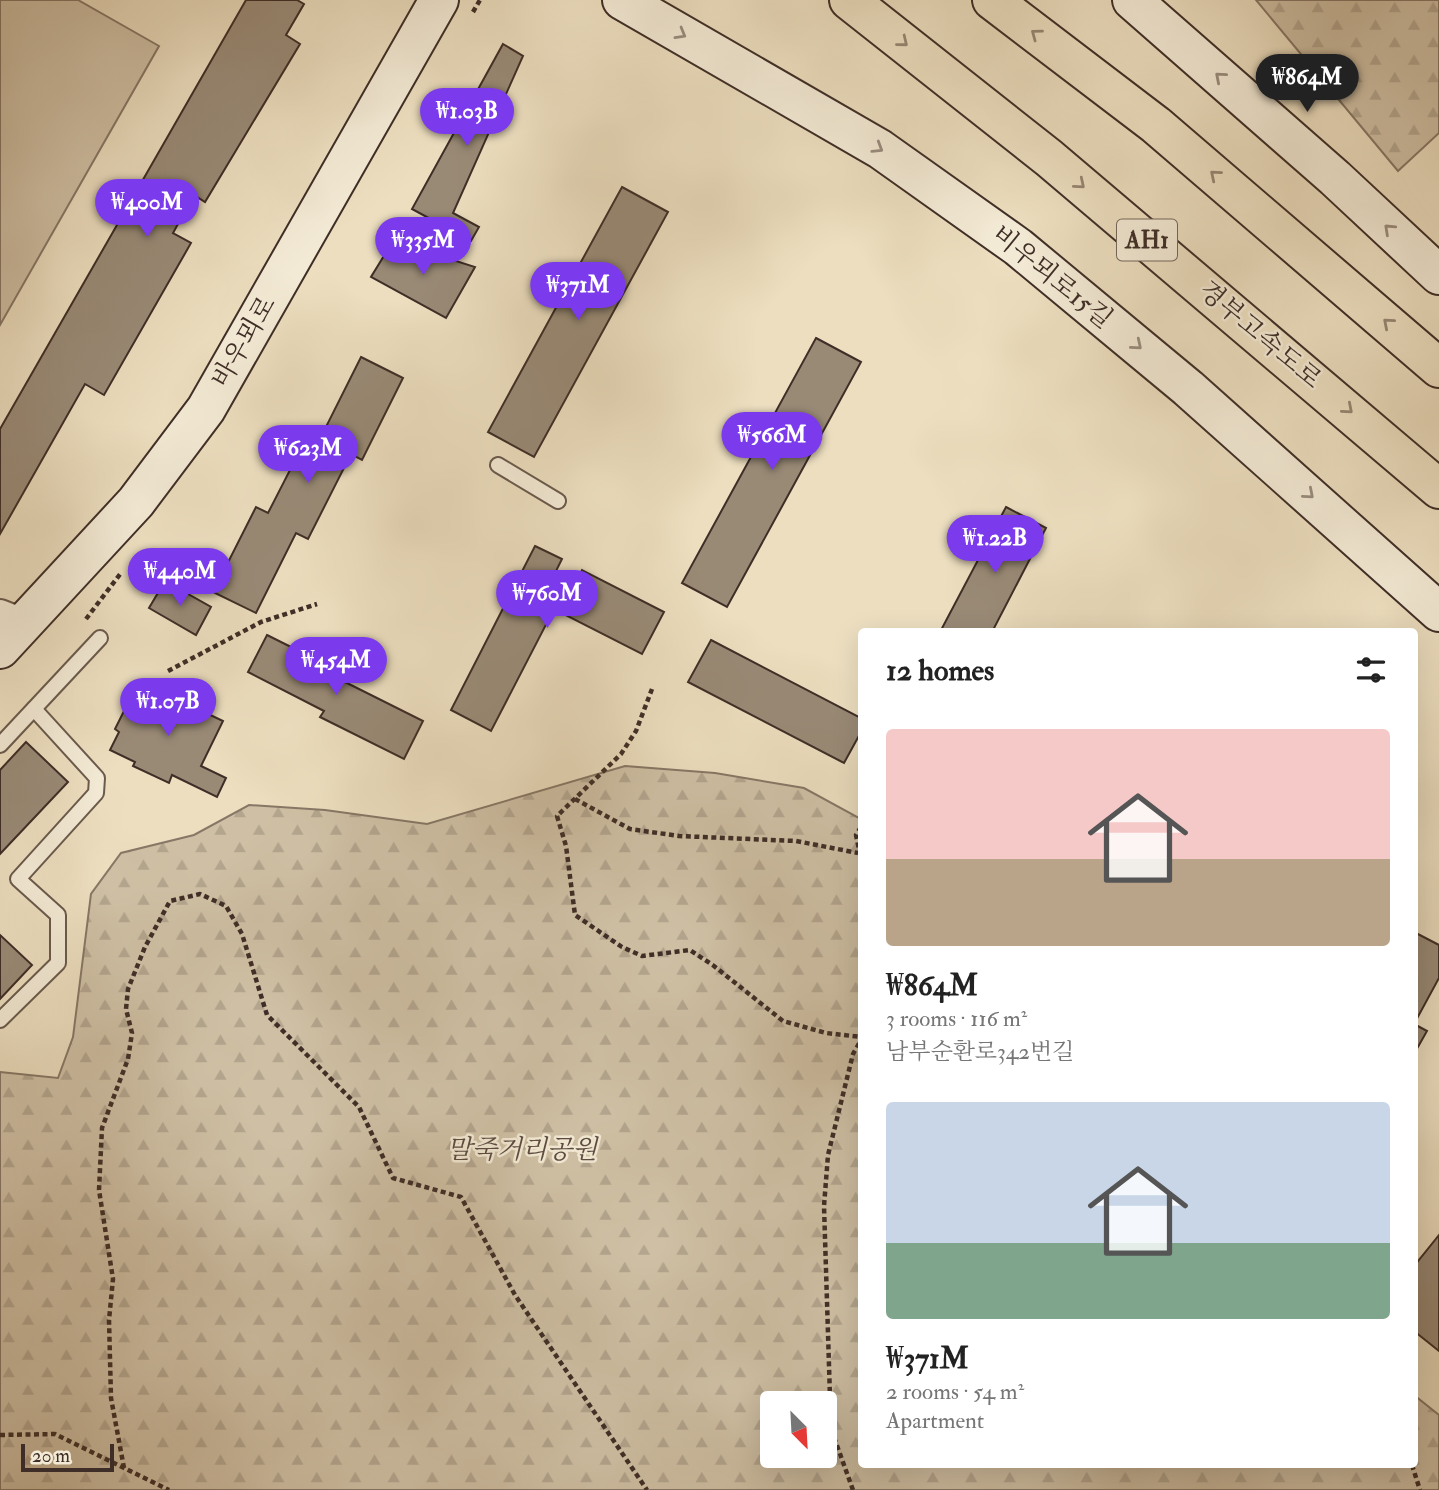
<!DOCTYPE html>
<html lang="en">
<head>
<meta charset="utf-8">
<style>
  :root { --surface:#fff; --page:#f6f6f6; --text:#222; --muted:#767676; --accent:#7c3aed }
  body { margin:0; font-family:"IM FELL Double Pica","Noto Serif KR",serif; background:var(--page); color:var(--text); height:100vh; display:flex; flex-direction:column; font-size:26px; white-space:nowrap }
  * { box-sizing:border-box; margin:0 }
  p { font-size:23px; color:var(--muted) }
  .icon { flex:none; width:38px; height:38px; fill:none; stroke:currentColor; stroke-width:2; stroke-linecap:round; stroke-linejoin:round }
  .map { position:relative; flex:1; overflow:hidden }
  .sheet { position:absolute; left:858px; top:628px; width:560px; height:840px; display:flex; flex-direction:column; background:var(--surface); border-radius:7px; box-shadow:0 7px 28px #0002 }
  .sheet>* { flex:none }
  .needle { width:46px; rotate:156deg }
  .tools { position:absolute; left:760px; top:1391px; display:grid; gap:14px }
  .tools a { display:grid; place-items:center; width:77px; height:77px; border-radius:7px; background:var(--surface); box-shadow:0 7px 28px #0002; font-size:35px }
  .scale { position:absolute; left:21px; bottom:18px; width:93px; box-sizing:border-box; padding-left:7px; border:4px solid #3f2e27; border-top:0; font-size:19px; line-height:24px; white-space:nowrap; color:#3f2e27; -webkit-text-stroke:5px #f3ead5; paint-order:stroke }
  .price { position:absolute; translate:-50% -60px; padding:0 16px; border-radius:24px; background:var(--accent); color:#fff; font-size:23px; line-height:46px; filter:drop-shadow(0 2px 4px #0008) }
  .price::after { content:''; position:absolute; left:50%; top:42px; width:21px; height:16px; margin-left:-10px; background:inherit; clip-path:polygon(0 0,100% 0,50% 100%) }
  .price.on { background:#222; color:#fff }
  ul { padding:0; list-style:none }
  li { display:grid; align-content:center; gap:14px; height:371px; padding:0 28px }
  li span { display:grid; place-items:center; height:217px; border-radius:7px; color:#555 }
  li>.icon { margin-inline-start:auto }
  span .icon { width:126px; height:126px; fill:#fffc; stroke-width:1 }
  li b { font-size:30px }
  h2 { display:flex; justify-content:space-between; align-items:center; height:84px; padding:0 28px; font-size:30px }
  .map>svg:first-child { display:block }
  .forest { fill:url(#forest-firs); stroke:#877766; stroke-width:2; fill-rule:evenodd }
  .pitch { fill:#cfc0a5; stroke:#877766; stroke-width:2 }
  .building { fill:#998a76; stroke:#3f2e27; stroke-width:2 }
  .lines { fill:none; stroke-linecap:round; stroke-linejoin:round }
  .lane-casing { stroke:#6a5a4d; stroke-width:18 }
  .street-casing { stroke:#6a5a4d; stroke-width:32 }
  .secondary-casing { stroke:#3f2e27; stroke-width:42 }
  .highway-casing { stroke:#3f2e27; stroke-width:42 }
  .path { stroke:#3f2e27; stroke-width:4.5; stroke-dasharray:5 3.5; stroke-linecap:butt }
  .lane { stroke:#f3ead5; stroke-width:14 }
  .street { stroke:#f3ead5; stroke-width:28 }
  .secondary { stroke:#f3ead5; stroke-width:38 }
  .highway { stroke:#ecdebf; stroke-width:38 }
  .oneway { stroke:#998c7e }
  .oneway2 { stroke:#968673 }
  .labels { text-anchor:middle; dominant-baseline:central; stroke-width:5; stroke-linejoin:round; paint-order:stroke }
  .shield { fill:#f3ead5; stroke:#75665b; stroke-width:2 }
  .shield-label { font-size:24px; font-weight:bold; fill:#3f2e27 }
  .street-label { font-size:26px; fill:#3f2e27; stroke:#f3ead5 }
  .park-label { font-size:26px; font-style:italic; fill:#5c4b40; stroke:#f3ead5 }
</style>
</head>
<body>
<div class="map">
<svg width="1439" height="1490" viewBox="0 0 1439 1490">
  <defs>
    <pattern id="forest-firs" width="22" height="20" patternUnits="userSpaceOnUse" patternTransform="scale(1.75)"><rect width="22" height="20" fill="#cfc0a5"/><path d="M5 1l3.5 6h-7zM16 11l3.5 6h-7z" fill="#b3a58e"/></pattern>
  </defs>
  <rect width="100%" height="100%" fill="#ecdebf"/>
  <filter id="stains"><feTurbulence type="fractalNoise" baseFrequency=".00286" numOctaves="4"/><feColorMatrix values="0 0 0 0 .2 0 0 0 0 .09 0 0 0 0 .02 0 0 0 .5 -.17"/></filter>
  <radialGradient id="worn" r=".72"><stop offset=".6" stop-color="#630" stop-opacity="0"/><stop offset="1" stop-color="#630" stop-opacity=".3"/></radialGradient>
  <!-- forest -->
  <g class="forest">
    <polygon points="1256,0 1439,0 1439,133 1398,171"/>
    <path d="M625,766L715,773L804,788L861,819V1465H1414V1395L1439,1415V1490H0V1072L58,1078L73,1037L91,894L121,853L194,835L249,805L325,810L427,824ZM772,1404H824V1456H772Z"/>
  </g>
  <!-- pitch -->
  <polygon class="pitch" points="0,0 78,0 159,46 0,325"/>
  <!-- building -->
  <g class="building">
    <polygon points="246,0 297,0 304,4 286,35 300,44 205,202 194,195 173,233 191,243 104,395 85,384 0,534 0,429"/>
    <polygon points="503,44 523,56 453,213 479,227 471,241 412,209"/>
    <polygon points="622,187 668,212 534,457 488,432"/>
    <polygon points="393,241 475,267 446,318 371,277"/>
    <polygon points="816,338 861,362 727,607 682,583"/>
    <polygon points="361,357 403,378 362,460 351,454 308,539 296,533 256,613 213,592 256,507 268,513 312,427 323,433"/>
    <polygon points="1006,507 1046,528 992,632 940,632"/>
    <polygon points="535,546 562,559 556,571 577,581 582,570 664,612 642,654 554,609 491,731 451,710"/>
    <polygon points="165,581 211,607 196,635 149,608"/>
    <polygon points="267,635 345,674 341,680 423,721 404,759 320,717 324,711 248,672"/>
    <polygon points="711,640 861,718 861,732 844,763 688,682"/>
    <polygon points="139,681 223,721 201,766 226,778 217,797 172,775 169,783 133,766 135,762 110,750 119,732 115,729"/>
    <polygon points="26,742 68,782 0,854 0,770"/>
    <polygon points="1414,932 1439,945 1439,978 1414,1024 1427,1031 1414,1054"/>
    <polygon points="0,935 32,965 0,999"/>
    <polygon points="1439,1235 1439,1351 1414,1331 1414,1266"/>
  </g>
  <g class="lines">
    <!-- lane casing -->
    <g class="lane-casing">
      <g id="lane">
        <polyline points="498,465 558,501"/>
        <polyline points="0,745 100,638"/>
        <polyline points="0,1020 58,963 58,915 18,879 96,793 97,778 34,709"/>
      </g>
    </g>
    <!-- street casing -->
    <g class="street-casing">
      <polyline id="street" points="0,614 23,623"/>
    </g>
    <!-- secondary casing -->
    <g class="secondary-casing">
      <g id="secondary">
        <polyline points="622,0 880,149 1018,247 1188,388 1439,612"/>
        <polyline points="1132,0 1335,178 1439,275"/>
        <polyline points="0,649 136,502 206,409 439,0"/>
      </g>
    </g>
    <!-- highway casing -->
    <g class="highway-casing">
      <g id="highway">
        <polyline points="849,0 1049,158 1439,489"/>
        <polyline points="992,0 1156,125 1439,368"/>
      </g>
    </g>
    <!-- path -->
    <g class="path">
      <polyline points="473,12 480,0"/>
      <polyline points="86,619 121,573"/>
      <polyline points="168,671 261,622 317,604"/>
      <polyline points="652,689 636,731 621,754 557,816 566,846 575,915 622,947 642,956 690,950 714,966 783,1021 826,1033 861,1037"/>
      <polyline points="575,799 630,829 679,836 796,841 858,853"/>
      <polyline points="861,827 856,835 861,859"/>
      <polyline points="0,1435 55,1434 169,1490"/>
      <polyline points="1412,1465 1420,1490"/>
      <polyline points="124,1468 111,1398 109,1320 113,1279 99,1190 102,1128 128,1059 132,1033 126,1009 128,989 145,947 170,901 200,894 226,906 242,934 267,1015 359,1107 393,1178 461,1197 515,1295 647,1490"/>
      <polyline points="853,1490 831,1429 824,1206 828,1155 853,1054 861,1040"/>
    </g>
    <!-- lane -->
    <use href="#lane" class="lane"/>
    <!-- street -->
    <use href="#street" class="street"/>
    <!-- secondary -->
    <use href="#secondary" class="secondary"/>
    <!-- highway -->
    <use href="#highway" class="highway"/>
  </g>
  <!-- one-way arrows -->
  <defs><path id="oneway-chevron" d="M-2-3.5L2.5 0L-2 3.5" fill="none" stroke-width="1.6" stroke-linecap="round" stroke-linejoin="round" transform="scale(1.75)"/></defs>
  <g class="oneway">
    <use href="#oneway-chevron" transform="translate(681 34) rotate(30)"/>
    <use href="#oneway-chevron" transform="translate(1220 77) rotate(-139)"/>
    <use href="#oneway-chevron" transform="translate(878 148) rotate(32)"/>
    <use href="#oneway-chevron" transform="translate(1389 229) rotate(-137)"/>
    <use href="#oneway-chevron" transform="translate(1137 345) rotate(40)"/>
    <use href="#oneway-chevron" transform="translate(1309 494) rotate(41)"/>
  </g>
  <g class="oneway2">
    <use href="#oneway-chevron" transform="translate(1036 34) rotate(-143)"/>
    <use href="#oneway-chevron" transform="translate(903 42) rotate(39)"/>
    <use href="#oneway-chevron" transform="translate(1215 175) rotate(-140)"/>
    <use href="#oneway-chevron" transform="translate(1080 184) rotate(40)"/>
    <use href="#oneway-chevron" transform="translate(1388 323) rotate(-139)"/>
    <use href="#oneway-chevron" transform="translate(1348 409) rotate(41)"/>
  </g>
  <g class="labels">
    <!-- shield labels -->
    <rect class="shield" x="1117" y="219.5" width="60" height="41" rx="5"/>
    <g class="shield-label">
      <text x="1147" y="240">AH1</text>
    </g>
    <!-- street labels -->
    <g class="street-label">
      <text transform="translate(1052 277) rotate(39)">비우뫼로15길</text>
      <text transform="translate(1260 335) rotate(40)">경부고속도로</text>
      <text transform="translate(244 342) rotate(-60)">바우뫼로</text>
    </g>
    <!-- park labels -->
    <g class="park-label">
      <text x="522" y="1150">말죽거리공원</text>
    </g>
  </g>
  <rect width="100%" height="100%" filter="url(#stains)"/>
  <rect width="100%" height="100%" fill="url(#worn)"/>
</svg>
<div class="tools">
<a><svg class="needle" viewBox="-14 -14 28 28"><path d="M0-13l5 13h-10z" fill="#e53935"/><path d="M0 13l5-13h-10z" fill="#767676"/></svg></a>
</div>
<div class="scale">20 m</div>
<b class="price on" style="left:1307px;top:114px">₩864M</b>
<b class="price" style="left:467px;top:148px">₩1.03B</b>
<b class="price" style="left:147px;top:239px">₩400M</b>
<b class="price" style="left:423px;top:277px">₩335M</b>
<b class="price" style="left:578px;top:322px">₩371M</b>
<b class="price" style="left:772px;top:472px">₩566M</b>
<b class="price" style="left:308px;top:485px">₩623M</b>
<b class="price" style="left:995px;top:575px">₩1.22B</b>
<b class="price" style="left:180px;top:608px">₩440M</b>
<b class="price" style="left:547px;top:630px">₩760M</b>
<b class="price" style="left:336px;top:697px">₩454M</b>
<b class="price" style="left:168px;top:738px">₩1.07B</b>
<section class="sheet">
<h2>12 homes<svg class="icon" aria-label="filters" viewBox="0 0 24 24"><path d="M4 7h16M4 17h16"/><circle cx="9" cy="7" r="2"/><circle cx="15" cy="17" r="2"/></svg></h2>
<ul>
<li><span style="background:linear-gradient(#f6c9c9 60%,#b9a48a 0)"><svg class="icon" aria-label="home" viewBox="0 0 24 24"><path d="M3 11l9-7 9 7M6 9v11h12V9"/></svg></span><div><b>₩864M</b><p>3 rooms · 116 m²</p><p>남부순환로342번길</p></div></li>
<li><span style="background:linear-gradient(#c9d6e8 65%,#7fa58c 0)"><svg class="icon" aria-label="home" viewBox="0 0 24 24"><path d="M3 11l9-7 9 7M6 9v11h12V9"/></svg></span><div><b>₩371M</b><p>2 rooms · 54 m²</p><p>Apartment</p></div></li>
</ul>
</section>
</div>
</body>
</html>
